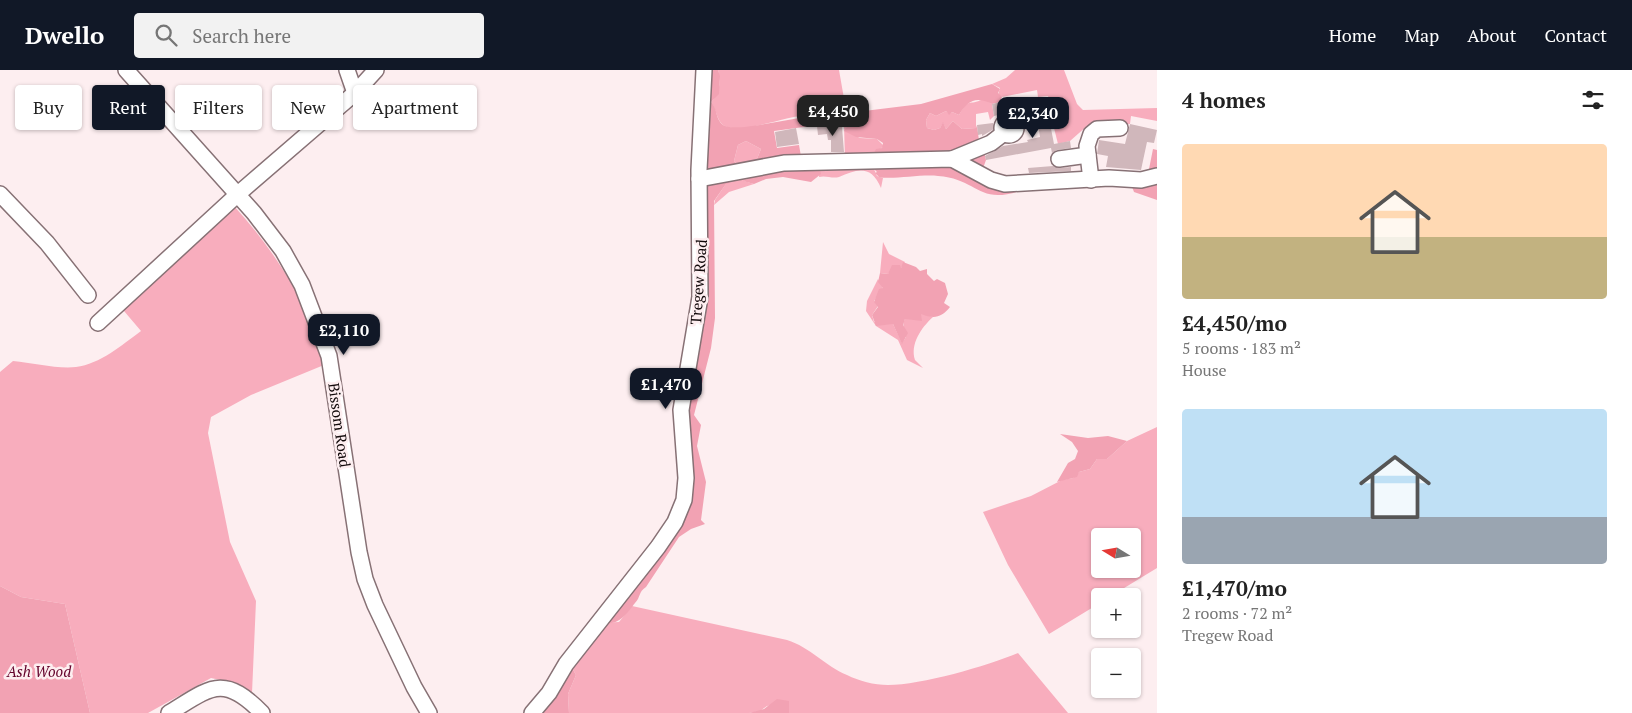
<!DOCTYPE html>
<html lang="en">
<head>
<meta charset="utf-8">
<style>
  :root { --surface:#fff; --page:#f2f2f2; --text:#222; --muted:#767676; --accent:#111827 }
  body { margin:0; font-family:"PT Serif",serif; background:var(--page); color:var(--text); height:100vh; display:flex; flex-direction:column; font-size:19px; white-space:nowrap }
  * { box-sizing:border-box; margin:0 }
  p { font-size:16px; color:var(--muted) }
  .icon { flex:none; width:28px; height:28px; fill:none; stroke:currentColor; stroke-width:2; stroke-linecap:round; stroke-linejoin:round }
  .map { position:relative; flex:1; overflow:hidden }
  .drawer { display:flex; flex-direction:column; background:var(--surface); width:475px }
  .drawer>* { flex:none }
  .banner { position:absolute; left:15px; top:15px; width:475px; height:45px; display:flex; gap:10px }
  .needle { width:32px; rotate:281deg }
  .fabs { position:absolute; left:1091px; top:458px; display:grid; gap:10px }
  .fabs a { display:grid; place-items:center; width:50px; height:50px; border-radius:5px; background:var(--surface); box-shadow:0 1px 4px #0004; font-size:25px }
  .price { position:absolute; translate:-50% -42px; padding:0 11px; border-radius:10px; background:var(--accent); color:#fff; font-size:16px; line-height:32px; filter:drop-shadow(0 1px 2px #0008) }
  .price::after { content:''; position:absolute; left:50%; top:30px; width:15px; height:11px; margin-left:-8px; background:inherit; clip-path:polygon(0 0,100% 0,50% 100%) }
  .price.selected { background:#222; color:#fff }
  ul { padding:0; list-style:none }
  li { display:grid; align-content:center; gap:10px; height:265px; padding:0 25px }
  li span { display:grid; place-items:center; height:155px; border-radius:5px; color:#555 }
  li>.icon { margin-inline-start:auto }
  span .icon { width:90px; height:90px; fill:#fffc; stroke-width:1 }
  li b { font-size:21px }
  h2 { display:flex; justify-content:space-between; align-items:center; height:60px; padding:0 25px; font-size:21px }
  .tag { padding:0 18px; border-radius:5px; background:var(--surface); box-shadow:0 1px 4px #0004; font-size:18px; line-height:45px }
  .tag.selected { background:var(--accent); color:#fff }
  header { display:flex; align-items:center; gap:30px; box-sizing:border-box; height:70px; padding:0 25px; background:var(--accent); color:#fff }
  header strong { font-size:24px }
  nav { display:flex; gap:28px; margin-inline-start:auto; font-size:18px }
  .search { width:350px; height:45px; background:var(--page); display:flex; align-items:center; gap:12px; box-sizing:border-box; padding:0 18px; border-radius:5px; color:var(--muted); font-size:19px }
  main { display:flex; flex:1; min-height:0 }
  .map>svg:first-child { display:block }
  .green { fill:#f8adbd; fill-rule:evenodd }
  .forest { fill:#f2a2b3 }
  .building { fill:#d0b7bb }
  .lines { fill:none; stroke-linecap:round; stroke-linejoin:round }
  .minor-casing { stroke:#877175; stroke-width:18 }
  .minor { stroke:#fff; stroke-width:15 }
  .labels { text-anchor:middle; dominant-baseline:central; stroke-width:5; stroke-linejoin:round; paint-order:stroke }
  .street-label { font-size:15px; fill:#11090a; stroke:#fdeef0 }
  .park-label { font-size:15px; font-style:italic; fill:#63012a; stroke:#fdeef0 }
</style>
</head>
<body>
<header>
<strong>Dwello</strong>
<div class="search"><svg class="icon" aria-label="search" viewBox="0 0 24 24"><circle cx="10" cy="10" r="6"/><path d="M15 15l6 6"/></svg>Search here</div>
<nav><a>Home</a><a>Map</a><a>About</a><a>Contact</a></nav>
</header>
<main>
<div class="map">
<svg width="1157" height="643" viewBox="0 0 1157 643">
  <rect width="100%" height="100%" fill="#fdeef0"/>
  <!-- green -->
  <g class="green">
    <path d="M718,0H839L846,40L860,41C853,43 846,54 846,61L860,68L877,69L884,76L873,85L845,90L844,55L828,53L824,45C818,46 814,45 808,45C789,45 738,66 723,55C716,49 717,40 711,32C720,24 721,11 718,0Z"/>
    <polygon points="1015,0 1064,0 1077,34 1083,40 1157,38 1157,51 1131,46 1130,54 1087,56 1070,71 1058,74 1053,54 1056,52 1052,32 1050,32 1048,26 1038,27 1037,20 1002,27 998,25 1000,18 992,14 1006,8"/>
    <path d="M983,29L992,34L994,46L990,50L988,42L976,44V58L962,59L953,51L946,59L943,53L940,58L934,60L927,58L926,50L930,43L936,46L946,41L949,44L952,42L959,45C970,26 968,37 983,29Z"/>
    <polygon points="746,71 761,79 749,108 744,111 754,114 729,122 714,135 715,130 738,96 734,91 738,75"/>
    <path d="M877,90L874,99L877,106L883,108L881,118C871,94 857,99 839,107C832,109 826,105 819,107V95Z"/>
    <path d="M234,136C264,169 291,207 309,248C315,263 319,279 324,295L251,325L211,347L208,363L230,472L256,531L252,623L234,613L211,608L148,643H90L65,534L21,527L0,516V302L13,291C33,293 57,299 76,297C100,294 122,275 141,261L124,241V235Z"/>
    <polygon points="883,172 889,184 905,192 901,198 895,196 888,204 880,203"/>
    <path d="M878,209L883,218L874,231L878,236L872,245L874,252L893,254L902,273L906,267C905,259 900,253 907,247L918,250L920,243L933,247C921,258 910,274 915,290L923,298L907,290L898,270L876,256L866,241L867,231Z"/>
    <path d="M1157,357V498L1111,526H1100V533L1049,564L1008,495L983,442L1031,426L1062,410L1073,408L1079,402L1090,399L1097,389H1107L1127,371ZM1100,466H1132V499H1100Z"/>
    <path d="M632,536L787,570C810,577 825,596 847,605C859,611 874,615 888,615C921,615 987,596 1018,583L1068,643H789V632L767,636L760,641L749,643H569L568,624L576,605L570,594L600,553L619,552Z"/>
  </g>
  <!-- forest -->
  <g class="forest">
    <path d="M704,0H718L720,6L719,24L711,32C718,39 715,49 723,55C735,64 805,44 824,45L828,53L826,54L774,61L777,78L799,75L802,92L819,95L821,104L811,112L783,107L766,109L754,114L743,111L749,108L761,79L746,71L738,75L734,91L738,96L729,113L726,114L714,131L715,248L711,278L694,345L701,355L697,376L706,412L701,450L705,454L691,459L679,467L646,517C638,522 641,527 635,533C625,546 619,556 600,553L678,447L682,368L697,250Z"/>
    <path d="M992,14L1000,19L998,23L1002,27L1000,32L992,34C976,26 968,30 959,45L952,42L949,45L946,41L936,46L930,43L926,50L927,58L934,60L940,58L943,52L946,59L953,51L962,59L976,58L977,55L979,71H982L986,90L981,104L1030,117C977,139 981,109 938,106C921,104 892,110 879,107L875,103L877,102L874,99L873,85L876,79L882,78L883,73L877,69L856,67L844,61L856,42L921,34Z"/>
    <polygon points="1153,79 1157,80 1157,130 1134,122 1131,114 1147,109"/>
    <path d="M903,192L916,197L920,201L927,199V204L934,211L937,209L945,213L948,224L944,233L950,237C941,248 934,249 921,244L922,251L905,249L903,255L908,263L902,274L893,254L876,256L872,245L878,237L874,232L879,219L883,218L878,212L880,203L888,204L892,195H900L901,198Z"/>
    <polygon points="1060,364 1088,368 1108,366 1127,371 1107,389 1097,389 1090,399 1079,402 1077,407 1057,412 1068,393 1075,389 1078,381 1072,372"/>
    <polygon points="0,516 21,527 65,534 90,643 0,643"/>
    <polygon points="570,594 576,605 568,624 569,643 534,643"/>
    <polygon points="777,629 789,631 789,643 749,643 764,639"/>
  </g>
  <!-- building -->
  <g class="building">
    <polygon points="1012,29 1013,33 1023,31 1025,39 994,46 992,34"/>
    <polygon points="1046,33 1054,74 1070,71 1071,78 1057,80 1052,83 1051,78 986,90 985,86 1003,76 1028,72 1027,70 1040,67 1035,35"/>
    <polygon points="993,53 994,59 982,66 982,64 978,65 977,55"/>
    <polygon points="1130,54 1157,60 1154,73 1147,72 1141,100 1106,97 1108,86 1097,84 1099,70 1125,74"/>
    <polygon points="836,55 836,57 842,57 844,82 831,82 831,70 828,70 827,64 818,65 817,56"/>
    <polygon points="796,58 799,74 777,77 775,62"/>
    <polygon points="1053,96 1060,98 1071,97 1071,101 1029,103 1028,98"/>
  </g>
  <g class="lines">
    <!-- minor casing -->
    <g class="minor-casing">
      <g id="minor">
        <polyline points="126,0 254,143 283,181 302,215 329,286 359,482 365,509 375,535 414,617 429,643"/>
        <polyline points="347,0 355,23"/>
        <circle cx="1009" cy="58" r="7"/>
        <polyline points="952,89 991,73 1004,63"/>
        <polyline points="1059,89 1088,85"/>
        <polyline points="699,109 784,93 952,89 991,110 1005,114 1109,108 1141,110 1157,106"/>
        <polyline points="1091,110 1087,76 1091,64 1097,59 1120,58"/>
        <polyline points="0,124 47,173 88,225"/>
        <polyline points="98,253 238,124 355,23 376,0"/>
        <path d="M169,643C210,618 223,603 262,643"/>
        <polyline points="532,643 549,623 566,594 658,477 675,452 684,430 686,408 681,340 700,227 699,100 704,0"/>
      </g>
    </g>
    <!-- minor -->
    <use href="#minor" class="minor"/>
  </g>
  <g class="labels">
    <!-- street labels -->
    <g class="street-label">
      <text transform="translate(698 212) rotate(-86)">Tregew Road</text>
      <text transform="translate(340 355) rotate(82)">Bissom Road</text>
    </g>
    <!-- park labels -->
    <g class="park-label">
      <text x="39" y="601">Ash Wood</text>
    </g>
  </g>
</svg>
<div class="fabs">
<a><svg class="needle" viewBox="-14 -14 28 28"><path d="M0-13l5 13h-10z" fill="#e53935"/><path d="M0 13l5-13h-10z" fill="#767676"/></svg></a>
<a>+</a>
<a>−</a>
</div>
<b class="price selected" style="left:833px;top:67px">£4,450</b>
<b class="price" style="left:1033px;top:69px">£2,340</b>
<b class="price" style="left:344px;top:286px">£2,110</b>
<b class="price" style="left:666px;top:340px">£1,470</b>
<div class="banner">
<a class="tag">Buy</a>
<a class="tag selected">Rent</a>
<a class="tag">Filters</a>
<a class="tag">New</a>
<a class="tag">Apartment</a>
</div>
</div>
<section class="drawer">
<h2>4 homes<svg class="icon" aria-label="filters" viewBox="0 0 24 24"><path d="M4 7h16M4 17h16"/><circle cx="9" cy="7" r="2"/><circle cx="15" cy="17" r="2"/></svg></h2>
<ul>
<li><span style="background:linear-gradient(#ffd9b3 60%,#c2b280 0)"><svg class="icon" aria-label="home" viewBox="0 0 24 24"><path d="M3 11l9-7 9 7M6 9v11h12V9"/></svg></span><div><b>£4,450/mo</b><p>5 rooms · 183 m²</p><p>House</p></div></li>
<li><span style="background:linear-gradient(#bfe0f5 70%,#9aa5b1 0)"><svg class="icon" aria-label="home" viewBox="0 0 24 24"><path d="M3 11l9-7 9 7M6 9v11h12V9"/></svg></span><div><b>£1,470/mo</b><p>2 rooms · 72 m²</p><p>Tregew Road</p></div></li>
</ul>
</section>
</main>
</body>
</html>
